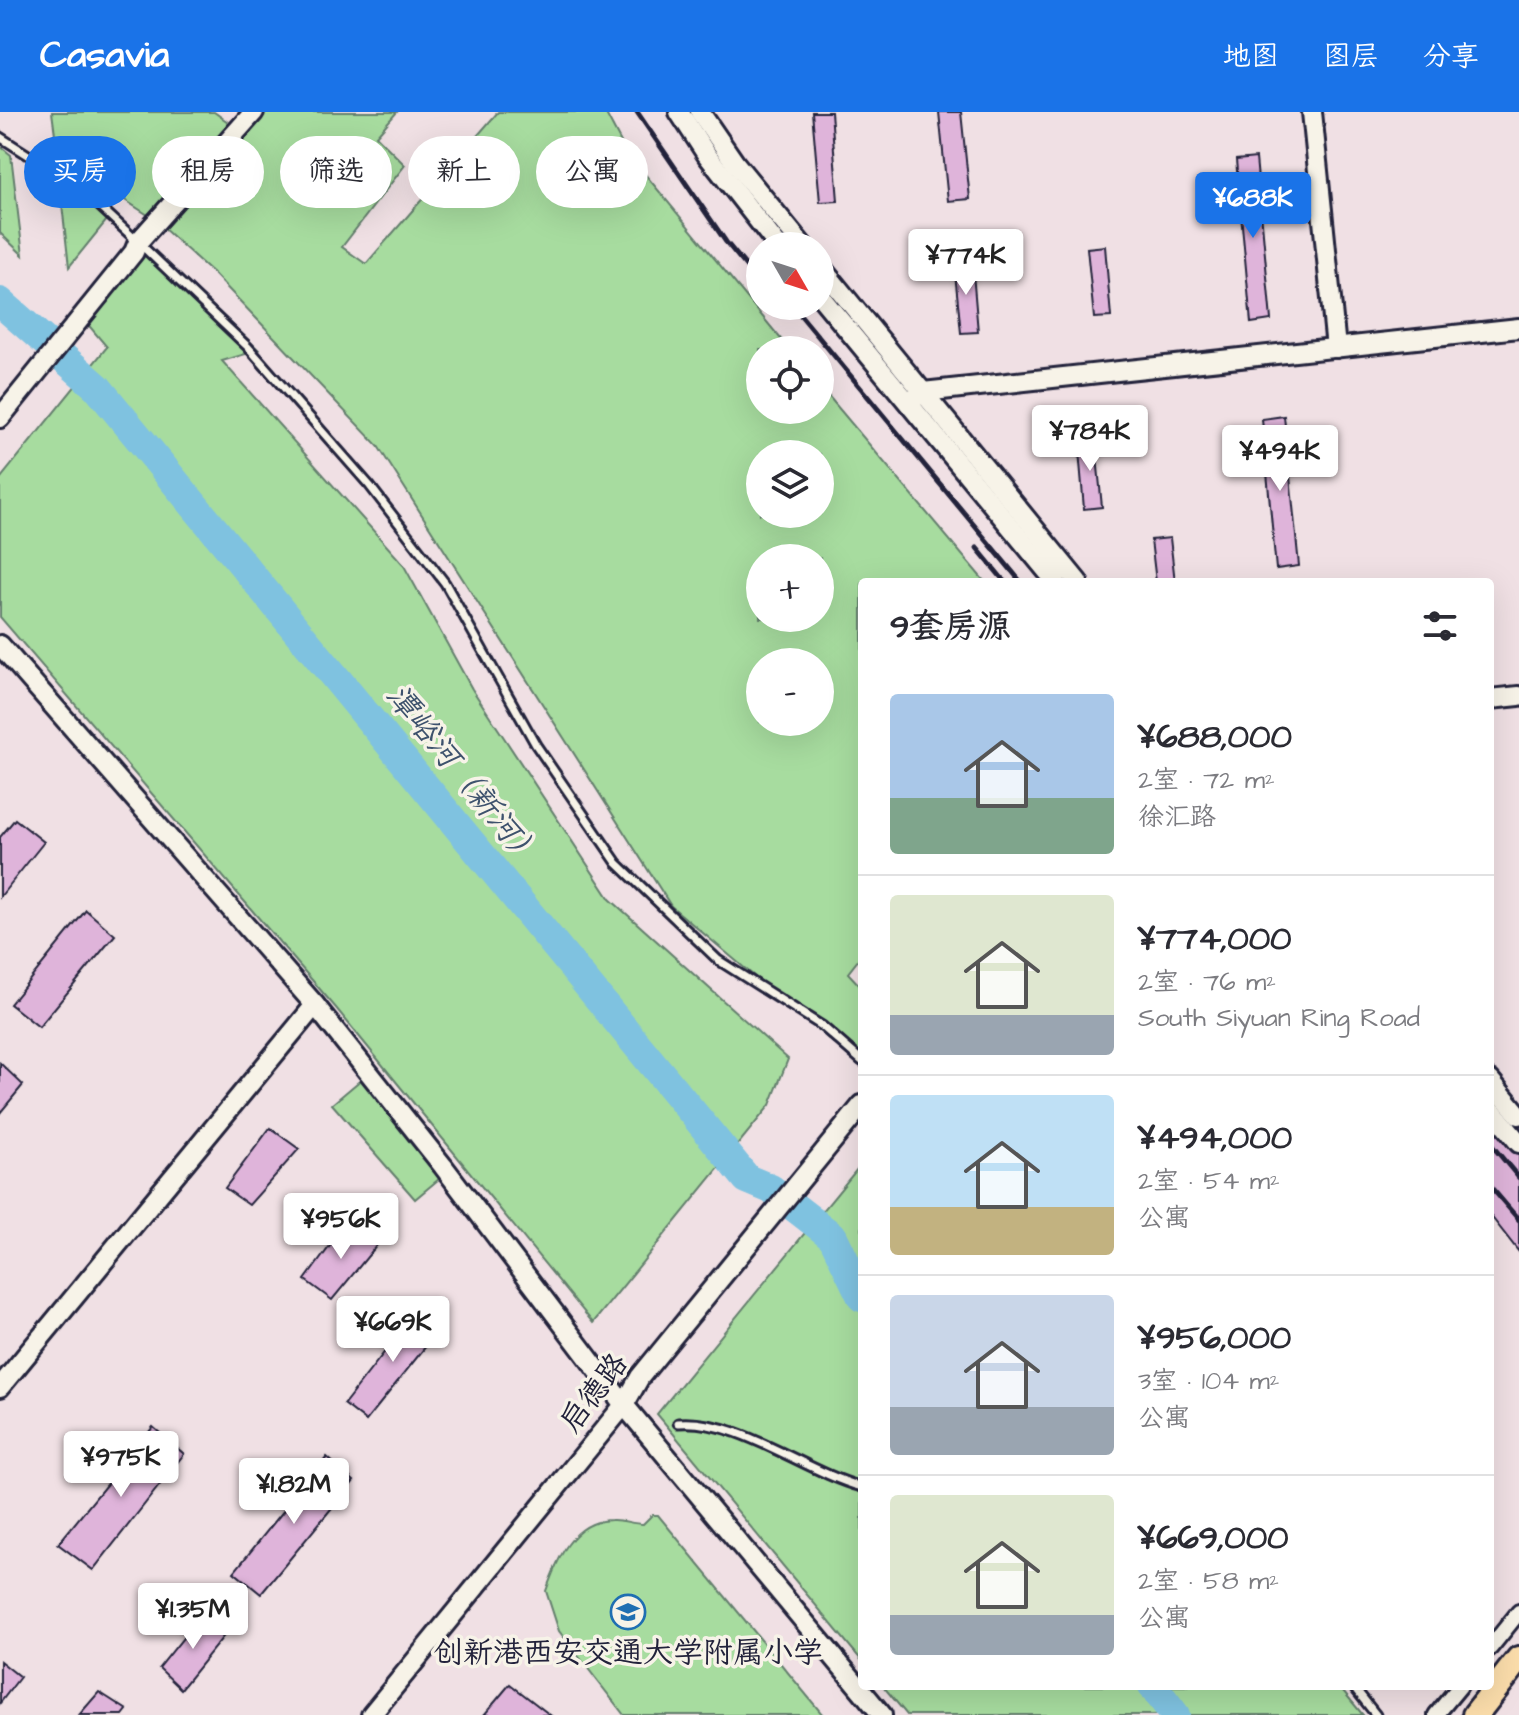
<!DOCTYPE html>
<html lang="zh">
<head>
<meta charset="utf-8">
<style>
  :root { --surface:#fff; --page:#f2f2f3; --text:#2b2b33; --muted:#7c7c81; --line:#e1e1e2; --accent:#1a73e8 }
  body { margin:0; font-family:"Architects Daughter","LXGW WenKai TC",sans-serif; background:var(--page); color:var(--text); height:100vh; display:flex; flex-direction:column; font-size:30px; white-space:nowrap }
  * { box-sizing:border-box; margin:0 }
  p { font-size:26px; color:var(--muted) }
  .icon { flex:none; width:44px; height:44px; fill:none; stroke:currentColor; stroke-width:2; stroke-linecap:round; stroke-linejoin:round }
  .map { position:relative; flex:1; overflow:hidden }
  .side { position:absolute; left:858px; top:466px; width:636px; height:1112px; display:flex; flex-direction:column; background:var(--surface); border-radius:8px; box-shadow:0 8px 32px #0002 }
  .side>* { flex:none }
  .hud { position:absolute; left:24px; top:24px; width:714px; height:72px; display:flex; gap:16px }
  .needle { width:52px; rotate:129deg }
  .fabs { position:absolute; left:746px; top:120px; display:grid; gap:16px }
  .fabs a { display:grid; place-items:center; width:88px; height:88px; border-radius:50%; background:var(--surface); box-shadow:0 8px 32px #0002; font-size:40px }
  .price { position:absolute; translate:-50% -68px; padding:0 18px; border-radius:8px; background:#fff; color:#222; font-size:26px; line-height:52px; filter:drop-shadow(0 2px 4px #0008) }
  .price::after { content:''; position:absolute; left:50%; top:48px; width:24px; height:18px; margin-left:-12px; background:inherit; clip-path:polygon(0 0,100% 0,50% 100%) }
  .price.active { background:var(--accent); color:#fff }
  ul { padding:0; list-style:none }
  li { display:flex; align-items:center; gap:24px; height:200px; padding:0 32px }
  li+li { border-top:2px solid var(--line) }
  li span { display:grid; place-items:center; flex:none; width:224px; height:160px; border-radius:8px; color:#555 }
  li>.icon { margin-inline-start:auto }
  span .icon { width:96px; height:96px; fill:#fffc; stroke-width:1 }
  li b { font-size:34px }
  h2 { display:flex; justify-content:space-between; align-items:center; height:96px; padding:0 32px; font-size:34px }
  .chip { padding:0 28px; border-radius:36px; background:var(--surface); box-shadow:0 8px 32px #0002; font-size:28px; line-height:72px }
  .chip.active { background:var(--accent); color:#fff }
  header { display:flex; align-items:center; gap:48px; box-sizing:border-box; height:112px; padding:0 40px; background:var(--accent); color:#fff }
  header strong { font-size:38px }
  nav { display:flex; gap:44px; margin-inline-start:auto; font-size:28px }
  .map>svg:first-child { display:block }
  .green { fill:#a7dc9f; stroke:#647f6d; stroke-width:2; fill-rule:evenodd }
  .lines { fill:none; stroke-linecap:round; stroke-linejoin:round }
  .river { stroke:#7fc2e0; stroke-width:30 }
  .building { fill:#dfb4da; stroke:#22223b; stroke-width:2 }
  .service-casing { stroke:#22223b; stroke-width:13 }
  .minor-casing { stroke:#22223b; stroke-width:20 }
  .tertiary-casing { stroke:#22223b; stroke-width:24 }
  .primary-casing { stroke:#22223b; stroke-width:30 }
  .service { stroke:#f7f3e8; stroke-width:7 }
  .minor { stroke:#f7f3e8; stroke-width:14 }
  .tertiary { stroke:#f7f3e8; stroke-width:18 }
  .primary { stroke:#fbddab; stroke-width:24 }
  .rail { stroke:#22223b; stroke-width:5 }
  .labels { text-anchor:middle; dominant-baseline:central; stroke-width:7; stroke-linejoin:round; paint-order:stroke }
  .street-label { font-size:30px; fill:#22223b; stroke:#f7f3e8 }
  .poi-label { font-size:30px; fill:#22223b; stroke:#f7f3e8 }
  .water-label { font-size:32px; font-style:italic; fill:#3e526d; stroke:#f7f3e8 }
</style>
</head>
<body>
<header>
<strong>Casavia</strong>
<nav><a>地图</a><a>图层</a><a>分享</a></nav>
</header>
<div class="map">
<svg width="1519" height="1603" viewBox="0 0 1519 1603">
  <rect width="100%" height="100%" fill="#f0e0e4"/>
  <filter id="ink" filterUnits="userSpaceOnUse"><feTurbulence type="fractalNoise" baseFrequency=".0125" numOctaves="2"/><feDisplacementMap in="SourceGraphic" scale="16" xChannelSelector="R" yChannelSelector="G"/><feConvolveMatrix kernelMatrix="1 2 1 2 8 2 1 2 1" color-interpolation-filters="sRGB"/></filter>
  <g filter="url(#ink)">
    <!-- green -->
    <g class="green">
      <path d="M52,0H214L242,20L259,0H397L376,24L405,53L342,135L366,152L498,0H605L625,38L790,238H760V298H820V274L985,470H862V843L848,861L862,876V955L671,794L378,334L215,163L151,105L58,45ZM760,342H820V402H760ZM760,446H820V506H760ZM760,550H820V610H760Z"/>
      <polygon points="0,34 11,43 23,143 0,121"/>
      <polygon points="60,74 111,103 69,155"/>
      <polygon points="147,132 259,238 222,249 403,452 472,577 610,787 788,947 770,993 593,1211 336,896 0,505 0,367 107,235 85,209"/>
      <polygon points="369,961 451,1057 415,1087 332,992"/>
      <polygon points="862,1051 862,1549 657,1302"/>
      <path d="M652,1403H658L823,1603H624L559,1519L546,1479C557,1448 572,1409 611,1408C621,1407 632,1412 643,1412Z"/>
      <polygon points="883,1574 1339,1574 1363,1603 907,1603"/>
    </g>
    <g class="lines">
      <!-- river -->
      <g class="river">
        <polyline points="0,190 97,275 747,1067 771,1077 833,1125 862,1185"/>
        <polyline points="1153,1574 1175,1603"/>
      </g>
    </g>
    <!-- building -->
    <g class="building">
      <polygon points="812,0 831,0 838,89 820,90"/>
      <polygon points="939,0 961,0 970,87 948,89"/>
      <polygon points="1256,46 1271,208 1251,211 1236,48"/>
      <polygon points="1105,134 1111,205 1094,206 1087,136"/>
      <polygon points="972,149 978,220 961,221 954,151"/>
      <polygon points="1284,304 1299,454 1276,457 1262,307"/>
      <polygon points="1095,325 1102,395 1084,397 1078,327"/>
      <polygon points="1170,426 1175,470 1156,470 1151,428"/>
      <polygon points="15,707 44,730 0,785 0,725"/>
      <polygon points="86,798 115,823 39,915 10,892"/>
      <polygon points="0,951 23,973 0,1001"/>
      <polygon points="1490,1007 1519,1042 1519,1140 1490,1103"/>
      <polygon points="270,1016 299,1037 249,1093 225,1076"/>
      <polygon points="349,1108 377,1133 332,1188 305,1168"/>
      <polygon points="418,1197 443,1213 366,1309 344,1292"/>
      <polygon points="153,1315 184,1342 93,1458 58,1432"/>
      <polygon points="327,1345 354,1369 261,1482 234,1460"/>
      <polygon points="203,1501 227,1520 181,1577 159,1556"/>
      <polygon points="0,1549 20,1565 0,1591"/>
      <polygon points="510,1572 550,1603 484,1603"/>
      <polygon points="99,1580 127,1598 123,1603 79,1603"/>
    </g>
    <g class="lines">
      <!-- service casing -->
      <g class="service-casing">
        <g id="service">
          <polyline points="0,25 80,76 138,130 248,235 370,374 445,471 536,633 617,751 718,848 822,914 862,949"/>
          <path d="M678,1311C738,1306 804,1359 862,1375"/>
          <polyline points="1353,1574 1376,1603"/>
        </g>
      </g>
      <!-- minor casing -->
      <g class="minor-casing">
        <g id="minor">
          <polyline points="1490,1536 1519,1500"/>
          <polyline points="1436,1603 1460,1574"/>
        </g>
      </g>
      <!-- tertiary casing -->
      <g class="tertiary-casing">
        <g id="tertiary">
          <polyline points="679,0 707,43 778,134"/>
          <polyline points="700,0 735,51 803,134"/>
          <polyline points="1312,0 1336,236"/>
          <polyline points="820,154 1078,470"/>
          <polyline points="820,184 1056,470"/>
          <polyline points="909,291 923,280 1519,216"/>
          <polyline points="0,306 134,140 138,130 254,0"/>
          <polyline points="0,533 315,893 443,1054 624,1293 882,1603"/>
          <polyline points="1490,587 1519,584"/>
          <polyline points="1490,968 1519,1003"/>
          <polyline points="1490,996 1519,1031"/>
          <polyline points="0,1275 315,893"/>
          <polyline points="371,1603 624,1293 640,1265 862,993"/>
        </g>
      </g>
      <!-- primary casing -->
      <g class="primary-casing">
        <polyline id="primary" points="1475,1603 1519,1547"/>
      </g>
      <!-- service -->
      <use href="#service" class="service"/>
      <!-- minor -->
      <use href="#minor" class="minor"/>
      <!-- tertiary -->
      <use href="#tertiary" class="tertiary"/>
      <!-- primary -->
      <use href="#primary" class="primary"/>
      <!-- rail -->
      <g class="rail">
        <polyline points="637,0 726,130 760,171"/>
        <polyline points="793,194 1021,470"/>
        <polyline points="977,436 1005,470"/>
        <polyline points="1490,1031 1519,1066"/>
        <polyline points="1490,1074 1519,1108"/>
      </g>
    </g>
  </g>
  <!-- icons -->
  <defs>
    <g id="school-ring" transform="scale(1.8)"><circle r="9.5" fill="#f7f3e8" stroke="#1f6fb2" stroke-width="1.5"/><path d="M0-5L7-2L0 1L-7-2ZM-4 1L0 2.5L4 1V4Q0 6-4 4Z" fill="#1f6fb2"/></g>
  </defs>
  <g fill-rule="evenodd">
    <use href="#school-ring" x="628" y="1500"/>
  </g>
  <g class="labels">
    <!-- street labels -->
    <g class="street-label">
      <text transform="translate(594 1281) rotate(-53)">启德路</text>
    </g>
    <!-- poi labels -->
    <g class="poi-label">
      <text x="628" y="1541">创新港西安交通大学附属小学</text>
    </g>
    <!-- water labels -->
    <g class="water-label">
      <text transform="translate(463 664) rotate(51)">潭峪河（新河）</text>
    </g>
  </g>
</svg>
<div class="fabs">
<a><svg class="needle" viewBox="-14 -14 28 28"><path d="M0-13l5 13h-10z" fill="#e53935"/><path d="M0 13l5-13h-10z" fill="#7c7c81"/></svg></a>
<a><svg class="icon" aria-label="locate" viewBox="0 0 24 24"><circle cx="12" cy="12" r="6"/><path d="M12 2v4M12 18v4M2 12h4M18 12h4"/></svg></a>
<a><svg class="icon" aria-label="layers" viewBox="0 0 24 24"><path d="M12 4l9 5-9 5-9-5zM3 14l9 5 9-5"/></svg></a>
<a>+</a>
<a>−</a>
</div>
<b class="price active" style="left:1253px;top:128px">¥688K</b>
<b class="price" style="left:966px;top:185px">¥774K</b>
<b class="price" style="left:1090px;top:361px">¥784K</b>
<b class="price" style="left:1280px;top:381px">¥494K</b>
<b class="price" style="left:341px;top:1149px">¥956K</b>
<b class="price" style="left:393px;top:1252px">¥669K</b>
<b class="price" style="left:121px;top:1387px">¥975K</b>
<b class="price" style="left:294px;top:1414px">¥1.82M</b>
<b class="price" style="left:193px;top:1539px">¥1.35M</b>
<div class="hud">
<a class="chip active">买房</a>
<a class="chip">租房</a>
<a class="chip">筛选</a>
<a class="chip">新上</a>
<a class="chip">公寓</a>
</div>
<section class="side">
<h2>9套房源<svg class="icon" aria-label="filters" viewBox="0 0 24 24"><path d="M4 7h16M4 17h16"/><circle cx="9" cy="7" r="2"/><circle cx="15" cy="17" r="2"/></svg></h2>
<ul>
<li><span style="background:linear-gradient(#a9c7e8 65%,#7fa58c 0)"><svg class="icon" aria-label="home" viewBox="0 0 24 24"><path d="M3 11l9-7 9 7M6 9v11h12V9"/></svg></span><div><b>¥688,000</b><p>2室 · 72 m²</p><p>徐汇路</p></div></li>
<li><span style="background:linear-gradient(#dfe7d0 75%,#9aa5b1 0)"><svg class="icon" aria-label="home" viewBox="0 0 24 24"><path d="M3 11l9-7 9 7M6 9v11h12V9"/></svg></span><div><b>¥774,000</b><p>2室 · 76 m²</p><p>South Siyuan Ring Road</p></div></li>
<li><span style="background:linear-gradient(#bfe0f5 70%,#c2b280 0)"><svg class="icon" aria-label="home" viewBox="0 0 24 24"><path d="M3 11l9-7 9 7M6 9v11h12V9"/></svg></span><div><b>¥494,000</b><p>2室 · 54 m²</p><p>公寓</p></div></li>
<li><span style="background:linear-gradient(#c9d6e8 70%,#9aa5b1 0)"><svg class="icon" aria-label="home" viewBox="0 0 24 24"><path d="M3 11l9-7 9 7M6 9v11h12V9"/></svg></span><div><b>¥956,000</b><p>3室 · 104 m²</p><p>公寓</p></div></li>
<li><span style="background:linear-gradient(#dfe7d0 75%,#9aa5b1 0)"><svg class="icon" aria-label="home" viewBox="0 0 24 24"><path d="M3 11l9-7 9 7M6 9v11h12V9"/></svg></span><div><b>¥669,000</b><p>2室 · 58 m²</p><p>公寓</p></div></li>
</ul>
</section>
</div>
</body>
</html>
